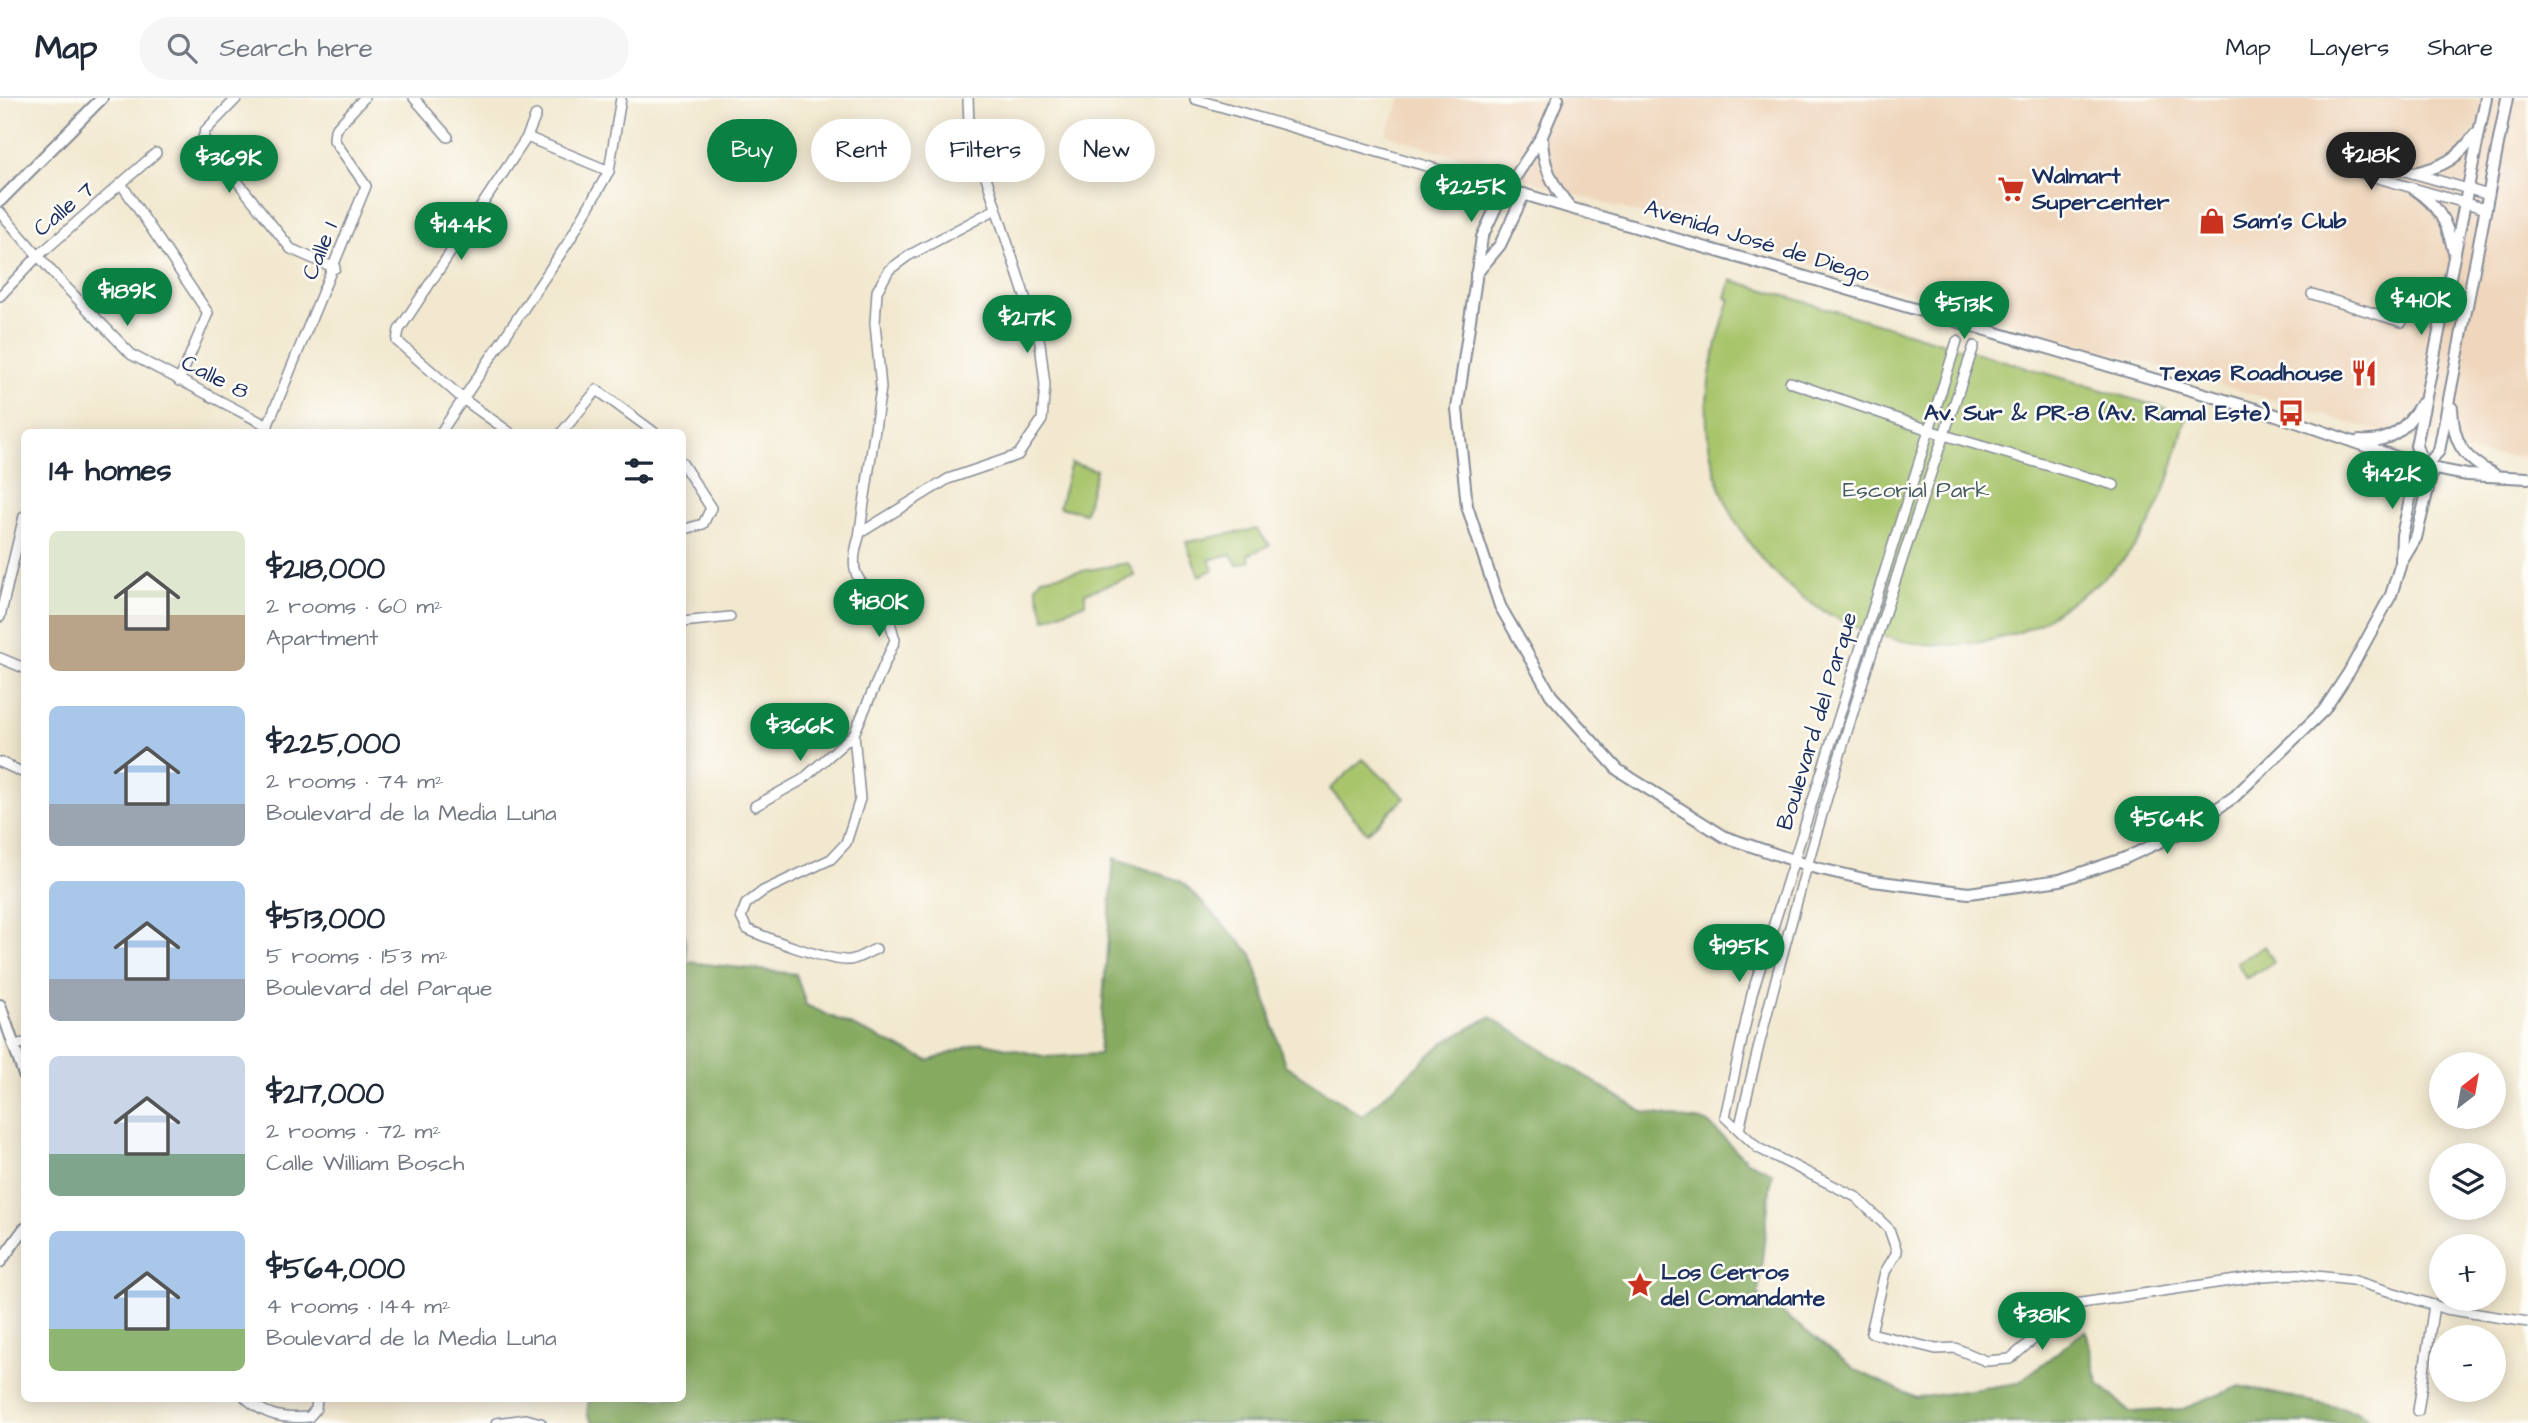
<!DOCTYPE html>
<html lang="en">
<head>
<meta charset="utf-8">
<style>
  :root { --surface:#fff; --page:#f6f6f7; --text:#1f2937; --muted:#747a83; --line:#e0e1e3; --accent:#0b8043 }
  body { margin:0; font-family:"Architects Daughter",sans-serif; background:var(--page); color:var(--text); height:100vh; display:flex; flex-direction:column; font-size:26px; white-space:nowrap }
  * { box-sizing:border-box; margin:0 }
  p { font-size:23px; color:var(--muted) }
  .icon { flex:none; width:38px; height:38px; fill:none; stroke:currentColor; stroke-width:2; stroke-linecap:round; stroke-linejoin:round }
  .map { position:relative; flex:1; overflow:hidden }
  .drawer { position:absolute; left:21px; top:331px; width:665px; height:973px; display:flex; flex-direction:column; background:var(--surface); border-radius:10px; box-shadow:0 4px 18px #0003 }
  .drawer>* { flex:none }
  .top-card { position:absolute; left:707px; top:21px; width:665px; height:63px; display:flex; gap:14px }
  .needle { width:46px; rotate:31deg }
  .tools { position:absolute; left:2429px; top:954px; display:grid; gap:14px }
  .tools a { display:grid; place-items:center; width:77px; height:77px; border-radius:50%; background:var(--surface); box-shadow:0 4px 18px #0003; font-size:35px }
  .price { position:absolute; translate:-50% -60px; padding:0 16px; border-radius:24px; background:var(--accent); color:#fff; font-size:23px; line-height:46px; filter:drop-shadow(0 2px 4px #0008) }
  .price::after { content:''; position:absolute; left:50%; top:42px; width:21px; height:16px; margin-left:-10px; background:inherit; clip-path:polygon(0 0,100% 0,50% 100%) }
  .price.on { background:#222; color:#fff }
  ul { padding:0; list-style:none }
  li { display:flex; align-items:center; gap:21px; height:175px; padding:0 28px }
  li span { display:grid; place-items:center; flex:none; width:196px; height:140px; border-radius:10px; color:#555 }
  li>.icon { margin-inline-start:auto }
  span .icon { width:84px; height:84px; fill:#fffc; stroke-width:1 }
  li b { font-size:30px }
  h2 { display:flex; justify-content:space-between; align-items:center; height:84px; padding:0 28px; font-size:30px }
  .tag { padding:0 24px; border-radius:32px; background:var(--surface); box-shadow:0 4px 18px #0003; font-size:24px; line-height:63px }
  .tag.on { background:var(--accent); color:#fff }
  header { display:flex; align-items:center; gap:42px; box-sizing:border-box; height:98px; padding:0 35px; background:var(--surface); border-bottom:2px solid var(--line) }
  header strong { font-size:33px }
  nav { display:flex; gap:38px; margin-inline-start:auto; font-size:24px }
  .search { width:490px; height:63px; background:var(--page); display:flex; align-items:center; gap:18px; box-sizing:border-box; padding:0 24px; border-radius:38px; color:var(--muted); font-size:26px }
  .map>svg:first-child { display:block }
  .built { fill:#efd6bc }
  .green { fill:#a8c56c; stroke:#627a65; stroke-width:2 }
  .forest { fill:#86aa60; stroke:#506c5f; stroke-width:2 }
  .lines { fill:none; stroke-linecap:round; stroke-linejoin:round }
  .minor-casing { stroke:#868c96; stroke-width:12 }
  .tertiary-casing { stroke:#868c96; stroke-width:14 }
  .minor { stroke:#fff; stroke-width:9 }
  .tertiary { stroke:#fff; stroke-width:10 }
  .labels { text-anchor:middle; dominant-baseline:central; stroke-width:5; stroke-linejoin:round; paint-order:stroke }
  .poi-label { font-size:23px; font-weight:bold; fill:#1b2f5e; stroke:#fdfcf7; text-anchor:start }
  .street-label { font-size:23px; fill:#1b2f5e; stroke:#fdfcf7 }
  .park-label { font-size:23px; fill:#455c62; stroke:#fdfcf7 }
</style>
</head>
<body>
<header>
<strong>Map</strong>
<div class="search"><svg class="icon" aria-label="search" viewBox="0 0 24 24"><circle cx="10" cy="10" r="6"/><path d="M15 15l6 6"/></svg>Search here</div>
<nav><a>Map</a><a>Layers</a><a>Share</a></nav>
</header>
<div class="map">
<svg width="2528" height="1325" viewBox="0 0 2528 1325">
  <rect width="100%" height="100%" fill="#fdfcf7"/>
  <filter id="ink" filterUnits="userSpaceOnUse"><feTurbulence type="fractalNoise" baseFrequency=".0143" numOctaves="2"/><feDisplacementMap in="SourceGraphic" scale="14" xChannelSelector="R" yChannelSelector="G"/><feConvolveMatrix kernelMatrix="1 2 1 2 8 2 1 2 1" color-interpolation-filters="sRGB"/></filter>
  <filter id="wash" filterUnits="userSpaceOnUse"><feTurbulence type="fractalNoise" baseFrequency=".00686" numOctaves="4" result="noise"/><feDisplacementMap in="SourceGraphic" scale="28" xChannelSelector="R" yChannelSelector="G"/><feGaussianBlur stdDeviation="1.57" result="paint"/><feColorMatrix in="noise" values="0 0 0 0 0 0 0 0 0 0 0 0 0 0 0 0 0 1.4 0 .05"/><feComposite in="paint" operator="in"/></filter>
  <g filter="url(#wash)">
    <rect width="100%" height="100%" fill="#f2e8cf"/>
    <!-- built -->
    <polygon class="built" points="1402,0 2528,0 2528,359 2485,357 2357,327 1577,97 1386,36"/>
    <!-- green -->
    <g class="green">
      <path d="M1731,182L2187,317C2176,354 2168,394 2149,427C2129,462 2099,486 2066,507C2055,514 2043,525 2030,530C1893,586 1737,496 1710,352C1700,299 1714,251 1730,201L1726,200Z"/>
      <polygon points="1071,365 1096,372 1085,415 1059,409"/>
      <polygon points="1256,431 1270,447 1248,457 1250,463 1237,467 1231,456 1209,462 1213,472 1199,478 1186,444"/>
      <polygon points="1128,465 1135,478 1085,495 1085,505 1045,521 1036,488 1042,480"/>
      <polygon points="1363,661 1405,700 1367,735 1330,691"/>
      <polygon points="2265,848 2274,864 2246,881 2237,864"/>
    </g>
    <!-- forest -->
    <polygon class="forest" points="1114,760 1181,783 1252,856 1285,967 1362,1018 1443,945 1490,919 1643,1014 1707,1024 1747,1063 1772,1074 1758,1196 1856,1272 1916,1300 2018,1285 2086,1232 2098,1285 2130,1314 2183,1311 2240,1288 2355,1313 2376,1325 593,1325 587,1316 589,1300 682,1300 683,830 687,864 796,876 806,907 929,963 981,944 1047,959 1099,956"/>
  </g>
  <g filter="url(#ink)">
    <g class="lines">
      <!-- minor casing -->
      <g class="minor-casing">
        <g id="minor">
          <polyline points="237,0 205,33 203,40 291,151 335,170"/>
          <polyline points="414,0 448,39"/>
          <polyline points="1195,1 1509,92"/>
          <polyline points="527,39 609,73"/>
          <polyline points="122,87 208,215 179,283"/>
          <polyline points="2486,111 2357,74 2351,65 2360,60 2489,97"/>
          <polyline points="0,114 60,183 132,257 268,328"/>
          <polyline points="2312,196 2402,224"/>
          <polyline points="0,198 38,158 156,55"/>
          <polyline points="1957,243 1752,896 1725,1019 1758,1050 1856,1099 1889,1131 1897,1154 1885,1174 1871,1235 1936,1251 1955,1250 1986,1263 2010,1261 2075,1206 2263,1178 2298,1176 2352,1182 2446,1211 2528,1224"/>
          <polyline points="1790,284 1944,337 2114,387"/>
          <polyline points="265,334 366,88 334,42 335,32 364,0"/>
          <polyline points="441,334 569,143 609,73 621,0"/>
          <polyline points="509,334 463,301 397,243 399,232 527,39 536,17"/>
          <polyline points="562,334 597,292 654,334"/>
          <polyline points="682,365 711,410 703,426 682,432"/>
          <polyline points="860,435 948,381 1018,357 1042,322 1045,287 1040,245 969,27 968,0"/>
          <polyline points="0,519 24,418"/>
          <polyline points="682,524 730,519"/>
          <polyline points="0,560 24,570"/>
          <polyline points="0,664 24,675"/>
          <polyline points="755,708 802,682 854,636"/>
          <path d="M876,851C868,854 858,861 850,862C830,864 766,840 747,831L741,819L746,806L763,793L831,761L846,745L860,701L854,636L895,542C892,533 891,523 886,516C864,483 845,483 859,439L881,290L875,225L877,193L889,172L908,158L994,112"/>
          <polyline points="14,947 24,945"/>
          <path d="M1739,1032C1799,766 1886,506 1974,248"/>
          <path d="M246,1300C265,1318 283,1321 309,1319L316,1311L317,1300"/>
          <polyline points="2418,1313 2434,1207"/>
          <polyline points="496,1325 526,1321 541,1325"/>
        </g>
      </g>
      <!-- tertiary casing -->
      <g class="tertiary-casing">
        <g id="tertiary">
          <polyline points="1558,0 1542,38 1497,107 1482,139 1457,311 1467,408 1500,508 1551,597 1618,672 1725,739 1816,770 1873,783 1969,795 2060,782 2123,761 2184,733 2234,699 2324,612 2349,574 2391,497 2401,465 2416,440 2433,370"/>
          <path d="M1542,39C1542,66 1552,88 1570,109"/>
          <path d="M2414,75C2443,69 2459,60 2475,36"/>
          <path d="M2414,91C2438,107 2447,124 2453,151"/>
          <polyline points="1509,92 2276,317 2425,369 2467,377 2528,380"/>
          <polyline points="0,103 102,0"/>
          <polyline points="1476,176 1500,147 1524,96"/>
          <path d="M2452,310C2453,344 2463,361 2494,376"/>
          <path d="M2359,343C2390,346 2406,330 2421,306"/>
          <polyline points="2425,369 2439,353 2507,0"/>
          <polyline points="2425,369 2416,348 2486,0"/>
          <polyline points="2401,462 2402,437 2418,366"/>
          <polyline points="0,907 24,977"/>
          <polyline points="0,1164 24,1131"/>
        </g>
      </g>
      <!-- minor -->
      <use href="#minor" class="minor"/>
      <!-- tertiary -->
      <use href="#tertiary" class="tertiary"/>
    </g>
  </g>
  <!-- icons -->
  <defs>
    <g id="supermarket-bare" transform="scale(2.1)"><path d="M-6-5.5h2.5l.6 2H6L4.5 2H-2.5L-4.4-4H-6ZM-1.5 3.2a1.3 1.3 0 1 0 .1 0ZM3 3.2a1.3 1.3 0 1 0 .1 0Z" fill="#c8321e" stroke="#fdfcf7" stroke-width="2.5" paint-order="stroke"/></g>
    <g id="shop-bare" transform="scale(2.1)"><path d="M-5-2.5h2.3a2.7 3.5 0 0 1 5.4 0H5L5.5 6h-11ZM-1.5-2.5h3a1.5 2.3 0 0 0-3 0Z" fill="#c8321e" stroke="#fdfcf7" stroke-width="2.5" paint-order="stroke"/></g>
    <g id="restaurant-bare" transform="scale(2.1)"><path d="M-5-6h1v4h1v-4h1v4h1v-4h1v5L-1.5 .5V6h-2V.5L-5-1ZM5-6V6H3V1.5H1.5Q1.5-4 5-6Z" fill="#c8321e" stroke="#fdfcf7" stroke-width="2.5" paint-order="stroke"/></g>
    <g id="bus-bare" transform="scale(2.1)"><path d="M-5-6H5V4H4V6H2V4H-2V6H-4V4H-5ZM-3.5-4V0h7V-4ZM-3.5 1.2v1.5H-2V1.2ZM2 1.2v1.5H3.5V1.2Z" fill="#c8321e" stroke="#fdfcf7" stroke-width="2.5" paint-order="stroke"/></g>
    <g id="sight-bare" transform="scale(2.1)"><path d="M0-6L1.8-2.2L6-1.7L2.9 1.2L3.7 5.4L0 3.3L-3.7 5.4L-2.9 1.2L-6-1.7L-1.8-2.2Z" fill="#c8321e" stroke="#fdfcf7" stroke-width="2.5" paint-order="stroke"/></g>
  </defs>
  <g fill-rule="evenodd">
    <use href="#supermarket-bare" x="2011" y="91"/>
    <use href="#shop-bare" x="2212" y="123"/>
    <use href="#restaurant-bare" x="2364" y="275"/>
    <use href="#bus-bare" x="2291" y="315"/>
    <use href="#sight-bare" x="1640" y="1187"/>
  </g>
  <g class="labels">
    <!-- poi labels -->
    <g class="poi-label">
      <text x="2032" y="78">Walmart<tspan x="2032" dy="26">Supercenter</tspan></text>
      <text x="2233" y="123">Sam's Club</text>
      <text x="2343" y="275" text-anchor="end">Texas Roadhouse</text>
      <text x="2270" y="315" text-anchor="end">Av. Sur &amp; PR-8 (Av. Ramal Este)</text>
      <text x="1661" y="1174">Los Cerros<tspan x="1661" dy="26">del Comandante</tspan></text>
    </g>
    <!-- street labels -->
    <g class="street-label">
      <text transform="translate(64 111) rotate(-40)">Calle 7</text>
      <text transform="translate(1757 143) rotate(17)">Avenida José de Diego</text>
      <text transform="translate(320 153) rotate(-68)">Calle 1</text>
      <text transform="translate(215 279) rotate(27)">Calle 8</text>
      <text transform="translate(1817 623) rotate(-73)">Boulevard del Parque</text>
    </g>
    <!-- park labels -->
    <g class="park-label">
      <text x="1916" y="392">Escorial Park</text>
    </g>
  </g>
</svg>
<div class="tools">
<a><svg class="needle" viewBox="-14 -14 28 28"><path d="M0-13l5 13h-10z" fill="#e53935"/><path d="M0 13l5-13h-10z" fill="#747a83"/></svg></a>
<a><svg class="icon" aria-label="layers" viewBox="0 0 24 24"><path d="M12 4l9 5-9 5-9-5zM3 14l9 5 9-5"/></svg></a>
<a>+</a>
<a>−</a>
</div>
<b class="price on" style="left:2371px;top:94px">$218K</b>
<b class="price" style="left:229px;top:97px">$369K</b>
<b class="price" style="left:1471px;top:126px">$225K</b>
<b class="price" style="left:461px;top:164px">$144K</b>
<b class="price" style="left:127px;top:230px">$189K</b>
<b class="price" style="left:2421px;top:239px">$410K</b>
<b class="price" style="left:1964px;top:243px">$513K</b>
<b class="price" style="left:1027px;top:257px">$217K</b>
<b class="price" style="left:2392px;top:413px">$142K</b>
<b class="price" style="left:879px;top:541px">$180K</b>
<b class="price" style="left:800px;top:665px">$366K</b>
<b class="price" style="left:2167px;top:758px">$564K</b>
<b class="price" style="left:1739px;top:886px">$195K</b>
<b class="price" style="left:2042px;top:1254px">$381K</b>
<div class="top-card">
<a class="tag on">Buy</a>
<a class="tag">Rent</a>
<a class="tag">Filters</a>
<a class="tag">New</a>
</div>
<section class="drawer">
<h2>14 homes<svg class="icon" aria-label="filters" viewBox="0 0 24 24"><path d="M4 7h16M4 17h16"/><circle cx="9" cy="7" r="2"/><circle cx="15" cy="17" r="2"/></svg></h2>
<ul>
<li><span style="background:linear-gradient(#dfe7d0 60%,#b9a48a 0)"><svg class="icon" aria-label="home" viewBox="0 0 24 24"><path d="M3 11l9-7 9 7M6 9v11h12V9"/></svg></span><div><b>$218,000</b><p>2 rooms · 60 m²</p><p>Apartment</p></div></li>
<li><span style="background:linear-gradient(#a9c7e8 70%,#9aa5b1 0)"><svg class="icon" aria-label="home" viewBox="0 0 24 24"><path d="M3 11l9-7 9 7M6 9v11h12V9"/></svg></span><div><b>$225,000</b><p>2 rooms · 74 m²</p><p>Boulevard de la Media Luna</p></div></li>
<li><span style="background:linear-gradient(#a9c7e8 70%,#9aa5b1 0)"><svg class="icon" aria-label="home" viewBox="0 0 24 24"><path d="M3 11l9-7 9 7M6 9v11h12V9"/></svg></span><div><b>$513,000</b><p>5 rooms · 153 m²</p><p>Boulevard del Parque</p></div></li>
<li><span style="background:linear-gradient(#c9d6e8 70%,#7fa58c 0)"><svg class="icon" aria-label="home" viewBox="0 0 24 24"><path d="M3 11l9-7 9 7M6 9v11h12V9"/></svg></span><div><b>$217,000</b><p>2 rooms · 72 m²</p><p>Calle William Bosch</p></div></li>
<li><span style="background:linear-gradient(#a9c7e8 70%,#8fb573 0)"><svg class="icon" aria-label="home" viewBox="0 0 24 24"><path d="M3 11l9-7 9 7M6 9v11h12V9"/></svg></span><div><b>$564,000</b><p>4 rooms · 144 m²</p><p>Boulevard de la Media Luna</p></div></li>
</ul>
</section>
</div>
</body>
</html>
